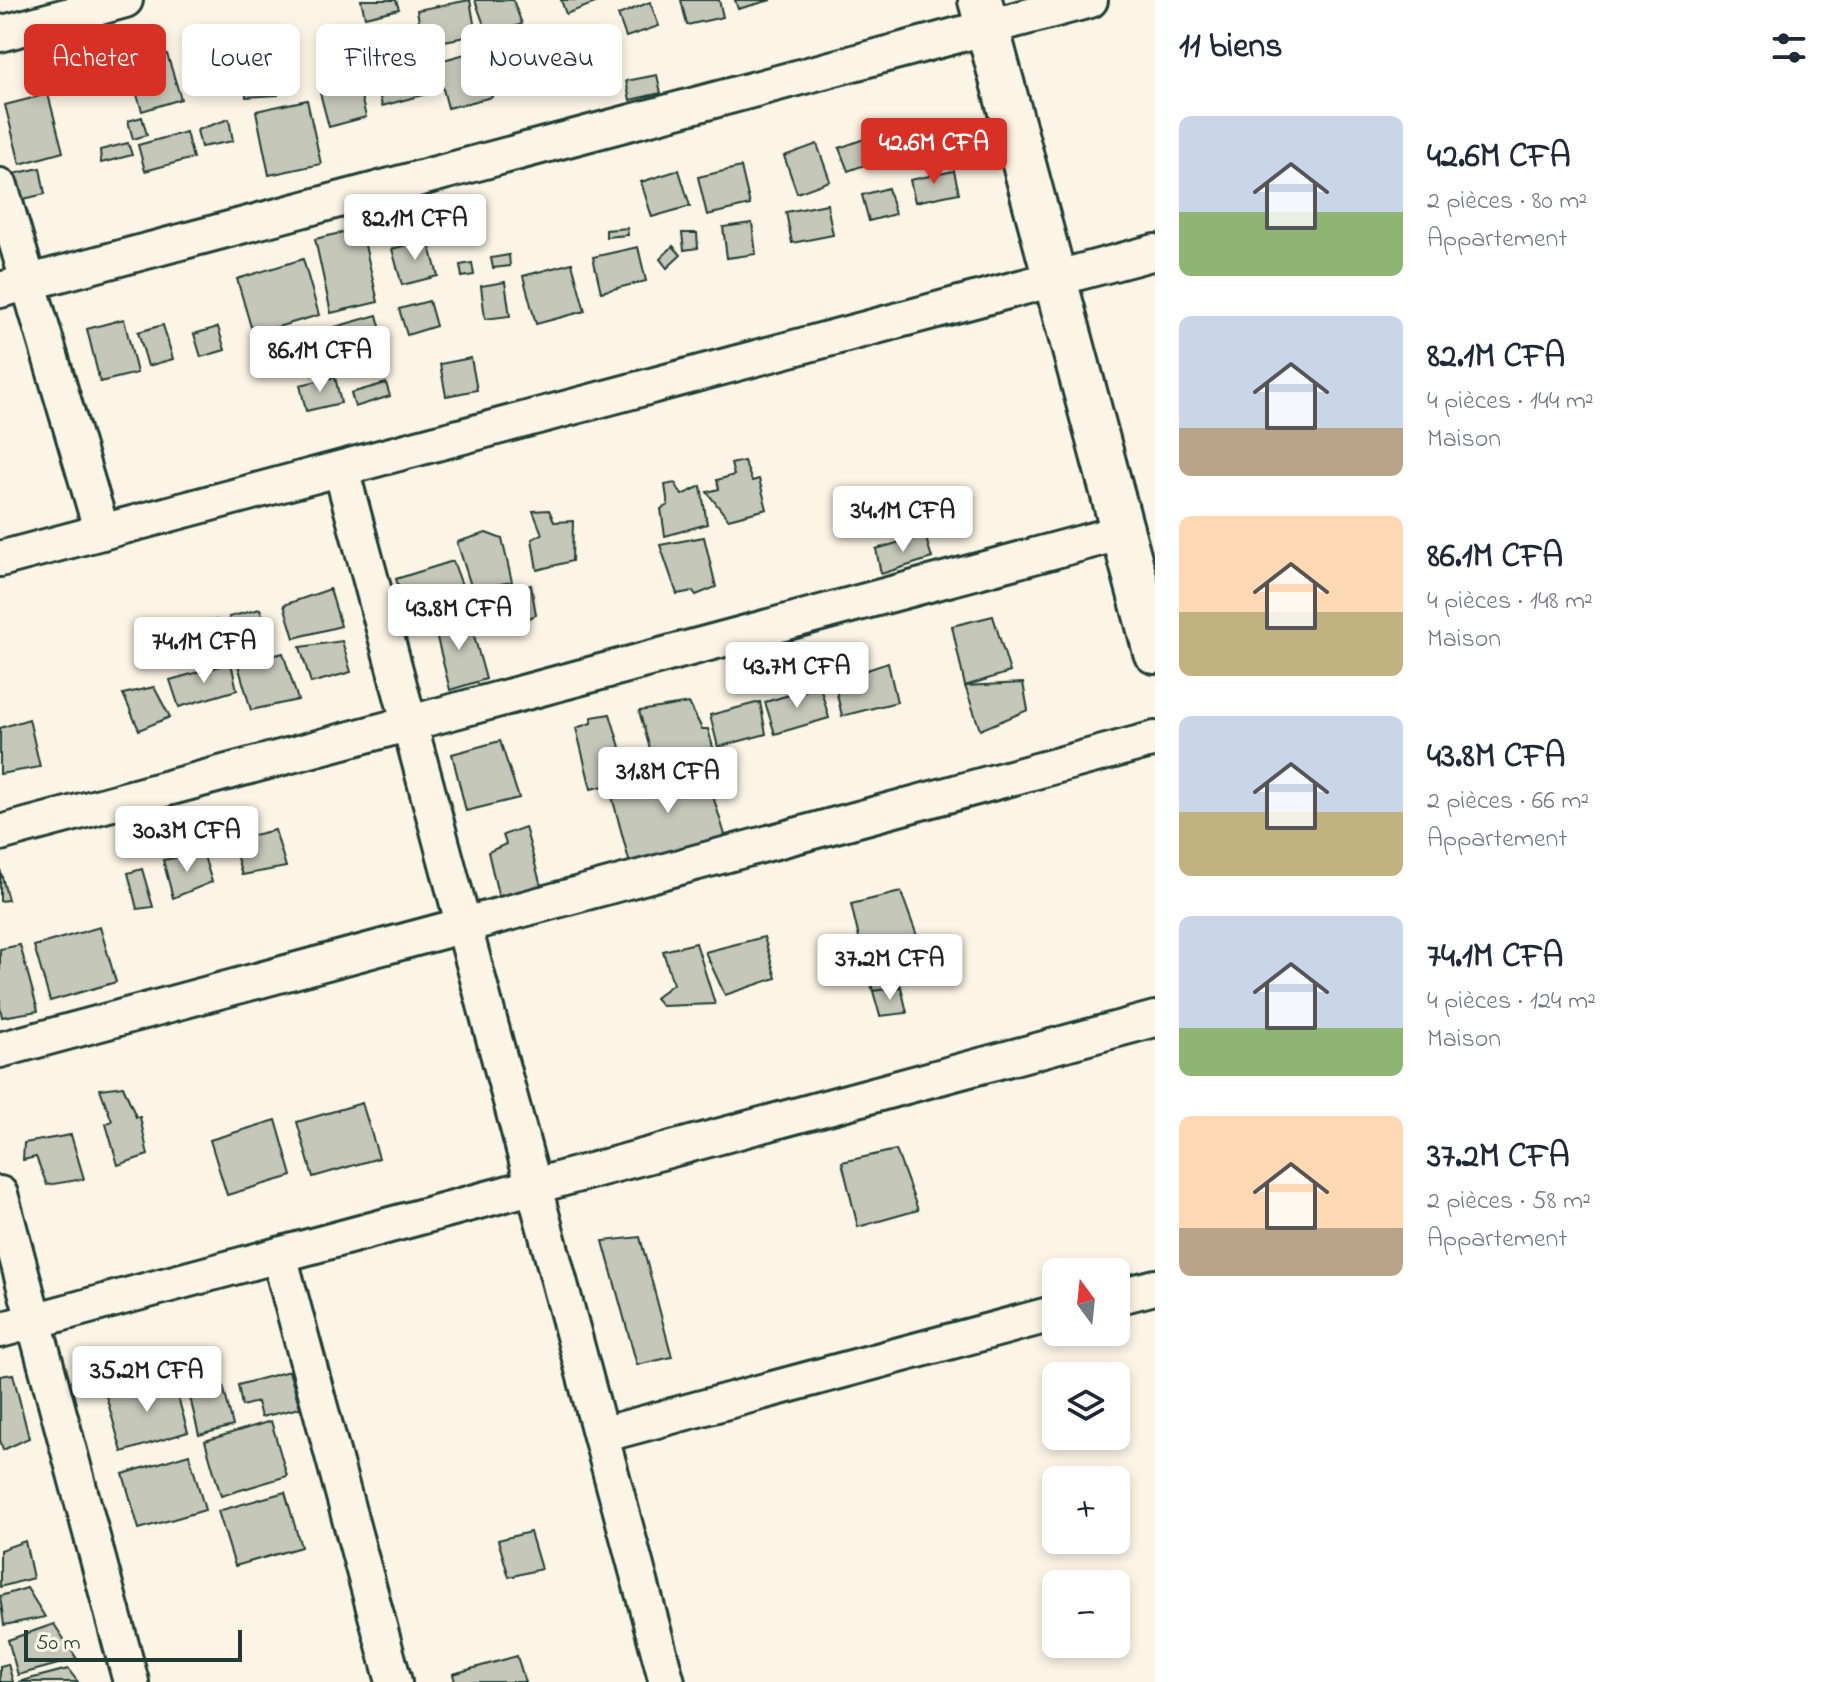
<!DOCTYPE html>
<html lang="fr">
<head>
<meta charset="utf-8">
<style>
  :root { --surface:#fff; --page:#f6f6f7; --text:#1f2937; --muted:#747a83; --accent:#d93025 }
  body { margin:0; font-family:"Indie Flower",sans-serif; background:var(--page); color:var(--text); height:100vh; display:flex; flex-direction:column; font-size:30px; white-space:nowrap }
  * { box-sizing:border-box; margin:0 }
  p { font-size:26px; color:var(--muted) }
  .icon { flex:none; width:44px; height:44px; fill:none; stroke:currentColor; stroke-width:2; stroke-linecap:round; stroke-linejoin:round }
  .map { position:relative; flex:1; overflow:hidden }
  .sheet { display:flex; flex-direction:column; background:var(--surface); width:680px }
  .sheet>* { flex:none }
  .guide { position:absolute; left:24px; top:24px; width:760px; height:72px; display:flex; gap:16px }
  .needle { width:52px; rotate:345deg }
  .tools { position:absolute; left:1042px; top:1258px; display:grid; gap:16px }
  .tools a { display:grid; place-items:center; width:88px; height:88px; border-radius:12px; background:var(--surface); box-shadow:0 4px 12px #0003; font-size:40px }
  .scale { position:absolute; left:24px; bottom:20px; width:218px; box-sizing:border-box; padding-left:8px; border:4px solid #1f3d34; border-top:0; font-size:22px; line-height:28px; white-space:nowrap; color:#1f3d34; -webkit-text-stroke:6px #fcf5e5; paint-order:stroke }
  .price { position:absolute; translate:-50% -68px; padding:0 18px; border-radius:8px; background:#fff; color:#222; font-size:26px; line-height:52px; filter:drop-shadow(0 2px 4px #0008) }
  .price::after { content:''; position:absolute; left:50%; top:48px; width:24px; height:18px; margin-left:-12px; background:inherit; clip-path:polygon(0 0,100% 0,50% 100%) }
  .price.selected { background:var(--accent); color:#fff }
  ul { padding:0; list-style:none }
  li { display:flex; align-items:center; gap:24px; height:200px; padding:0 24px }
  li span { display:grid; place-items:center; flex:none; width:224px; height:160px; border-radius:12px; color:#555 }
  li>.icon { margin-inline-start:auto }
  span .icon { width:96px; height:96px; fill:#fffc; stroke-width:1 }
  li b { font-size:34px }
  h2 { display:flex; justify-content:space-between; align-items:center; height:96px; padding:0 24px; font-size:34px }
  .pill { padding:0 28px; border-radius:12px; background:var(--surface); box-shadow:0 4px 12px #0003; font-size:28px; line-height:72px }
  .pill.selected { background:var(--accent); color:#fff }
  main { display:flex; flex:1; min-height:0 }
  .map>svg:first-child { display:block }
  .building { fill:#c5c7b9; stroke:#1f3d34; stroke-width:2 }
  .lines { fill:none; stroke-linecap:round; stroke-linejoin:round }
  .minor-casing { stroke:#1f3d34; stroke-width:40 }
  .tertiary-casing { stroke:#1f3d34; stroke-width:48 }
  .minor { stroke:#fcf5e5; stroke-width:34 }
  .tertiary { stroke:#fcf5e5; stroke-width:42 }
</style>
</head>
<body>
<main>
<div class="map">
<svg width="1155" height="1682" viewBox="0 0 1155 1682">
  <rect width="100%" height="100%" fill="#fcf5e5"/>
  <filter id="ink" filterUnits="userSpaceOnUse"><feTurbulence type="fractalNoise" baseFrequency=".0125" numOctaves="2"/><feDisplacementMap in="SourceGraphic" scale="16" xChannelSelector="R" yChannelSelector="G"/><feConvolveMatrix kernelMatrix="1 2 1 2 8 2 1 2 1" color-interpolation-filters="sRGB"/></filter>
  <g filter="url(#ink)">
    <!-- building -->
    <g class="building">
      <polygon points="361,0 396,0 399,9 365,17"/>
      <polygon points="470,0 476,35 423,45 417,10"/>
      <polygon points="475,0 513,0 522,24 488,36"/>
      <polygon points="561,0 597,0 598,2 566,14"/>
      <polygon points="681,0 719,0 723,17 687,25"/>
      <polygon points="735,0 771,0 738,9"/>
      <polygon points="650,2 659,26 626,37 618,15"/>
      <polygon points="401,29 407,56 369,64 363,38"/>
      <polygon points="480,50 492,97 448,108 436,62"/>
      <polygon points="167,54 181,99 142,111 128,66"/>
      <polygon points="276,54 278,95 246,97 244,55"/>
      <polygon points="423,65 430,93 382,106 375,77"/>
      <polygon points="657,75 661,93 630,100 626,81"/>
      <polygon points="358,84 366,117 329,127 320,93"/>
      <polygon points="48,94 63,152 20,164 5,105"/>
      <polygon points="307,100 321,164 269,175 256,111"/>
      <polygon points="142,117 147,135 133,139 128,121"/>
      <polygon points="229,119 233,141 201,147 197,130"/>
      <polygon points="917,123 922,156 892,160 887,127"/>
      <polygon points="186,132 193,158 145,171 138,145"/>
      <polygon points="864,139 873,162 848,171 839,148"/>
      <polygon points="128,143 132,155 101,163 100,150"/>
      <polygon points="817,144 830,181 797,193 784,156"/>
      <polygon points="741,167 750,205 707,215 698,177"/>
      <polygon points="40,168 45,194 19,200 13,174"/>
      <polygon points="679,170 690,206 652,217 641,182"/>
      <polygon points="954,171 959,193 915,202 910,180"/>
      <polygon points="888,188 895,214 869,221 862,195"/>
      <polygon points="827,204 833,235 792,243 786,212"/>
      <polygon points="752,223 756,254 727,258 723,227"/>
      <polygon points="361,228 378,302 331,313 315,239"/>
      <polygon points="627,228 628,235 606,237 606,230"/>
      <polygon points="682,233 697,233 698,248 684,250"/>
      <polygon points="428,239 438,276 402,285 392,249"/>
      <polygon points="673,246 681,255 667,268 660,259"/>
      <polygon points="638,247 646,281 601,292 593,257"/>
      <polygon points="509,255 510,266 493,268 491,258"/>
      <polygon points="303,259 319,315 253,334 237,279"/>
      <polygon points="472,263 474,275 462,277 460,265"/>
      <polygon points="572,263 585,311 536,324 523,276"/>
      <polygon points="505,282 510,316 485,319 481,286"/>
      <polygon points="429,301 436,326 407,335 399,309"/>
      <polygon points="377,315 387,353 311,375 300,337"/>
      <polygon points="124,319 137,373 100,382 87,329"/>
      <polygon points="163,325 173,359 148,366 138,332"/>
      <polygon points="218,327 225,350 201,357 194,334"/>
      <polygon points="471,358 477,390 446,396 440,364"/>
      <polygon points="335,377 341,403 306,411 300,385"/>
      <polygon points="386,383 390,396 355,407 351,393"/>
      <polygon points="744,461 752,481 759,479 767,509 728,519 707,492 719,489 717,480 734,475 731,464"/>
      <polygon points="675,483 682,495 701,486 707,524 665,536 661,509 668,505 665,485"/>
      <polygon points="549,510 554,522 573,521 572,561 537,570 532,539 542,534 533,511"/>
      <polygon points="486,533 502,539 512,582 472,589 457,542"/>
      <polygon points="925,535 932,558 881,574 876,549"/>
      <polygon points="704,537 716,587 696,595 693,591 677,594 660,545"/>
      <polygon points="453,561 466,596 407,612 396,579"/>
      <polygon points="531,585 536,615 506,628 498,593"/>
      <polygon points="330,589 341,626 294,638 284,605"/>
      <polygon points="260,609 273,641 234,652 229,617"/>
      <polygon points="468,614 486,679 450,690 433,622"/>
      <polygon points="993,616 1010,672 965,686 952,626"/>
      <polygon points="216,620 225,659 183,667 172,632"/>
      <polygon points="342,641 351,672 311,683 300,647"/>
      <polygon points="283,653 298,700 251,710 238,665"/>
      <polygon points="231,663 237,690 179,707 170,680"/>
      <polygon points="888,663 897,702 842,716 834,681"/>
      <polygon points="1023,683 1028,710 980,730 965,686"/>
      <polygon points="820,686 829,718 775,734 765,702"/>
      <polygon points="154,687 170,717 139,730 123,694"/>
      <polygon points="760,702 766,734 718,747 710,715"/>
      <polygon points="689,703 702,729 708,729 714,751 656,769 639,711"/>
      <polygon points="610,714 630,780 591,789 576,728 591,723 592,717"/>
      <polygon points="29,719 40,767 0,774 0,728"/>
      <polygon points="500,741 519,798 466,811 452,754"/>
      <polygon points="703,764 726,838 630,864 611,793"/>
      <polygon points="525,827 543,893 500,903 488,852 506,844 503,835"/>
      <polygon points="275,830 286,867 242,875 232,840"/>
      <polygon points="203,853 212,882 173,898 163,860"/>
      <polygon points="0,869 8,900 0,901"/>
      <polygon points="142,869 153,907 137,909 128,873"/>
      <polygon points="901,892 920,944 863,955 851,904"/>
      <polygon points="100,927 116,982 50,1001 34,946"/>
      <polygon points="764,937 776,978 725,995 705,952"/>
      <polygon points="696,943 715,1004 662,1006 655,998 673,984 663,951"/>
      <polygon points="20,945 38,1011 2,1017 0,1007 0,949"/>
      <polygon points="891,963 901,987 873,991 867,969"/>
      <polygon points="901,987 907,1013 880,1016 873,991"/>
      <polygon points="123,1086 136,1117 140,1117 148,1155 118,1165 106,1124 112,1121 100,1089"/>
      <polygon points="362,1103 379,1158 313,1177 297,1122"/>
      <polygon points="276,1120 292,1176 227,1195 210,1140"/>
      <polygon points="71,1135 84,1179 47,1185 36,1157 23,1160 24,1143"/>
      <polygon points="896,1150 918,1210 858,1227 842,1162"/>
      <polygon points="640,1237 672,1357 637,1365 603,1241"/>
      <polygon points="289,1371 300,1408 261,1417 257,1402 242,1406 238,1385"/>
      <polygon points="220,1373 233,1426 199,1435 186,1381"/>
      <polygon points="13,1374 29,1438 3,1450 0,1440 0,1376"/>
      <polygon points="172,1377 188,1432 122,1452 106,1396"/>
      <polygon points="271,1421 287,1476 221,1496 205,1441"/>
      <polygon points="189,1454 205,1510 139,1529 123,1474"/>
      <polygon points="285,1492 301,1547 235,1566 218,1511"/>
      <polygon points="530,1532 541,1569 509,1577 498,1540"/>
      <polygon points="25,1541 33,1578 0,1587 0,1550"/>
      <polygon points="27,1588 45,1617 4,1625 0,1596"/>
      <polygon points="54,1624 77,1659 18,1675 8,1640"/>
      <polygon points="517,1656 525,1682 455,1682 453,1674"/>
      <polygon points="8,1664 13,1682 0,1682 0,1666"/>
      <polygon points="68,1669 78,1682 18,1682"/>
    </g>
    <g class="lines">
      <!-- minor casing -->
      <g class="minor-casing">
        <g id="minor">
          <polyline points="0,34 125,0"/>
          <polyline points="0,186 102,532"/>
          <polyline points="0,290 1090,0"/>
          <polyline points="341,469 667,1682"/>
          <polyline points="0,559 1155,252"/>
          <polyline points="0,833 1123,532"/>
          <polyline points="0,1050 1155,739"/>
          <polyline points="0,1194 131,1682"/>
          <polyline points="279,1255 394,1682"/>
          <polyline points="1116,1297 1155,1287"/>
          <polyline points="0,1330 1155,1019"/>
          <polyline points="601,1435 1056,1313"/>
        </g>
      </g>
      <!-- tertiary casing -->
      <g class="tertiary-casing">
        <polyline id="tertiary" points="980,0 1155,652"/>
      </g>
      <!-- minor -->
      <use href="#minor" class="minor"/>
      <!-- tertiary -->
      <use href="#tertiary" class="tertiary"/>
    </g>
  </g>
</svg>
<div class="tools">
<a><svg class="needle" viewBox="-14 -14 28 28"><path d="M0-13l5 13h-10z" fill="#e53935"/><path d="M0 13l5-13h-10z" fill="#747a83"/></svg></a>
<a><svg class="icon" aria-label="layers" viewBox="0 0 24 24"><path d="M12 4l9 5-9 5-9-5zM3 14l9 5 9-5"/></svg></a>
<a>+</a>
<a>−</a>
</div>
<div class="scale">50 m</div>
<b class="price selected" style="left:934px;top:186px">42.6M CFA</b>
<b class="price" style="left:415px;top:262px">82.1M CFA</b>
<b class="price" style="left:320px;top:394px">86.1M CFA</b>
<b class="price" style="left:903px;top:554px">34.1M CFA</b>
<b class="price" style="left:459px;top:652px">43.8M CFA</b>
<b class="price" style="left:204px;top:685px">74.1M CFA</b>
<b class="price" style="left:797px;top:710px">43.7M CFA</b>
<b class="price" style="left:668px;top:815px">31.8M CFA</b>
<b class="price" style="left:187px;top:874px">30.3M CFA</b>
<b class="price" style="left:890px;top:1002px">37.2M CFA</b>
<b class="price" style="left:147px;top:1414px">35.2M CFA</b>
<div class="guide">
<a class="pill selected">Acheter</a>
<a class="pill">Louer</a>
<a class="pill">Filtres</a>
<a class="pill">Nouveau</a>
</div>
</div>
<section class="sheet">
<h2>11 biens<svg class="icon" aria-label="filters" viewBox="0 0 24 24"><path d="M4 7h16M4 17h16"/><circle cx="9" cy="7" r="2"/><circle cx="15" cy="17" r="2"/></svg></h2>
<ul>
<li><span style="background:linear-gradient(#c9d6e8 60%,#8fb573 0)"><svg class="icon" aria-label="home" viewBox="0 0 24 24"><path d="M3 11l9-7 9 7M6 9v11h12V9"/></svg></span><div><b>42.6M CFA</b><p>2 pièces · 80 m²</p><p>Appartement</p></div></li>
<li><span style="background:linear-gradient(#c9d6e8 70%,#b9a48a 0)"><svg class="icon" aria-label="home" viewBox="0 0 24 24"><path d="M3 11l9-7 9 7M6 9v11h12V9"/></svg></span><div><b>82.1M CFA</b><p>4 pièces · 144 m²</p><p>Maison</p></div></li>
<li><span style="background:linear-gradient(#ffd9b3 60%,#c2b280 0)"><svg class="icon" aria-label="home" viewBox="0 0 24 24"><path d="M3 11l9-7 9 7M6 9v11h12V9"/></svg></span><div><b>86.1M CFA</b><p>4 pièces · 148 m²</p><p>Maison</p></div></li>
<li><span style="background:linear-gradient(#c9d6e8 60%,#c2b280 0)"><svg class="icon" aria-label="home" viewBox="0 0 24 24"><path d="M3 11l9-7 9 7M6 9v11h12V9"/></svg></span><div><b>43.8M CFA</b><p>2 pièces · 66 m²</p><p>Appartement</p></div></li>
<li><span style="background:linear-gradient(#c9d6e8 70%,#8fb573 0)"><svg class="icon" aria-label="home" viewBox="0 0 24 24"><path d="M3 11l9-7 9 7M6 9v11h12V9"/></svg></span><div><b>74.1M CFA</b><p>4 pièces · 124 m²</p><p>Maison</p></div></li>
<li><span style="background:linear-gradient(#ffd9b3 70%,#b9a48a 0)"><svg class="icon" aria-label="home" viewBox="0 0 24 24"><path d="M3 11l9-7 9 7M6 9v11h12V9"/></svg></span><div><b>37.2M CFA</b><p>2 pièces · 58 m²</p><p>Appartement</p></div></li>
</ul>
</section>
</main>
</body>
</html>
